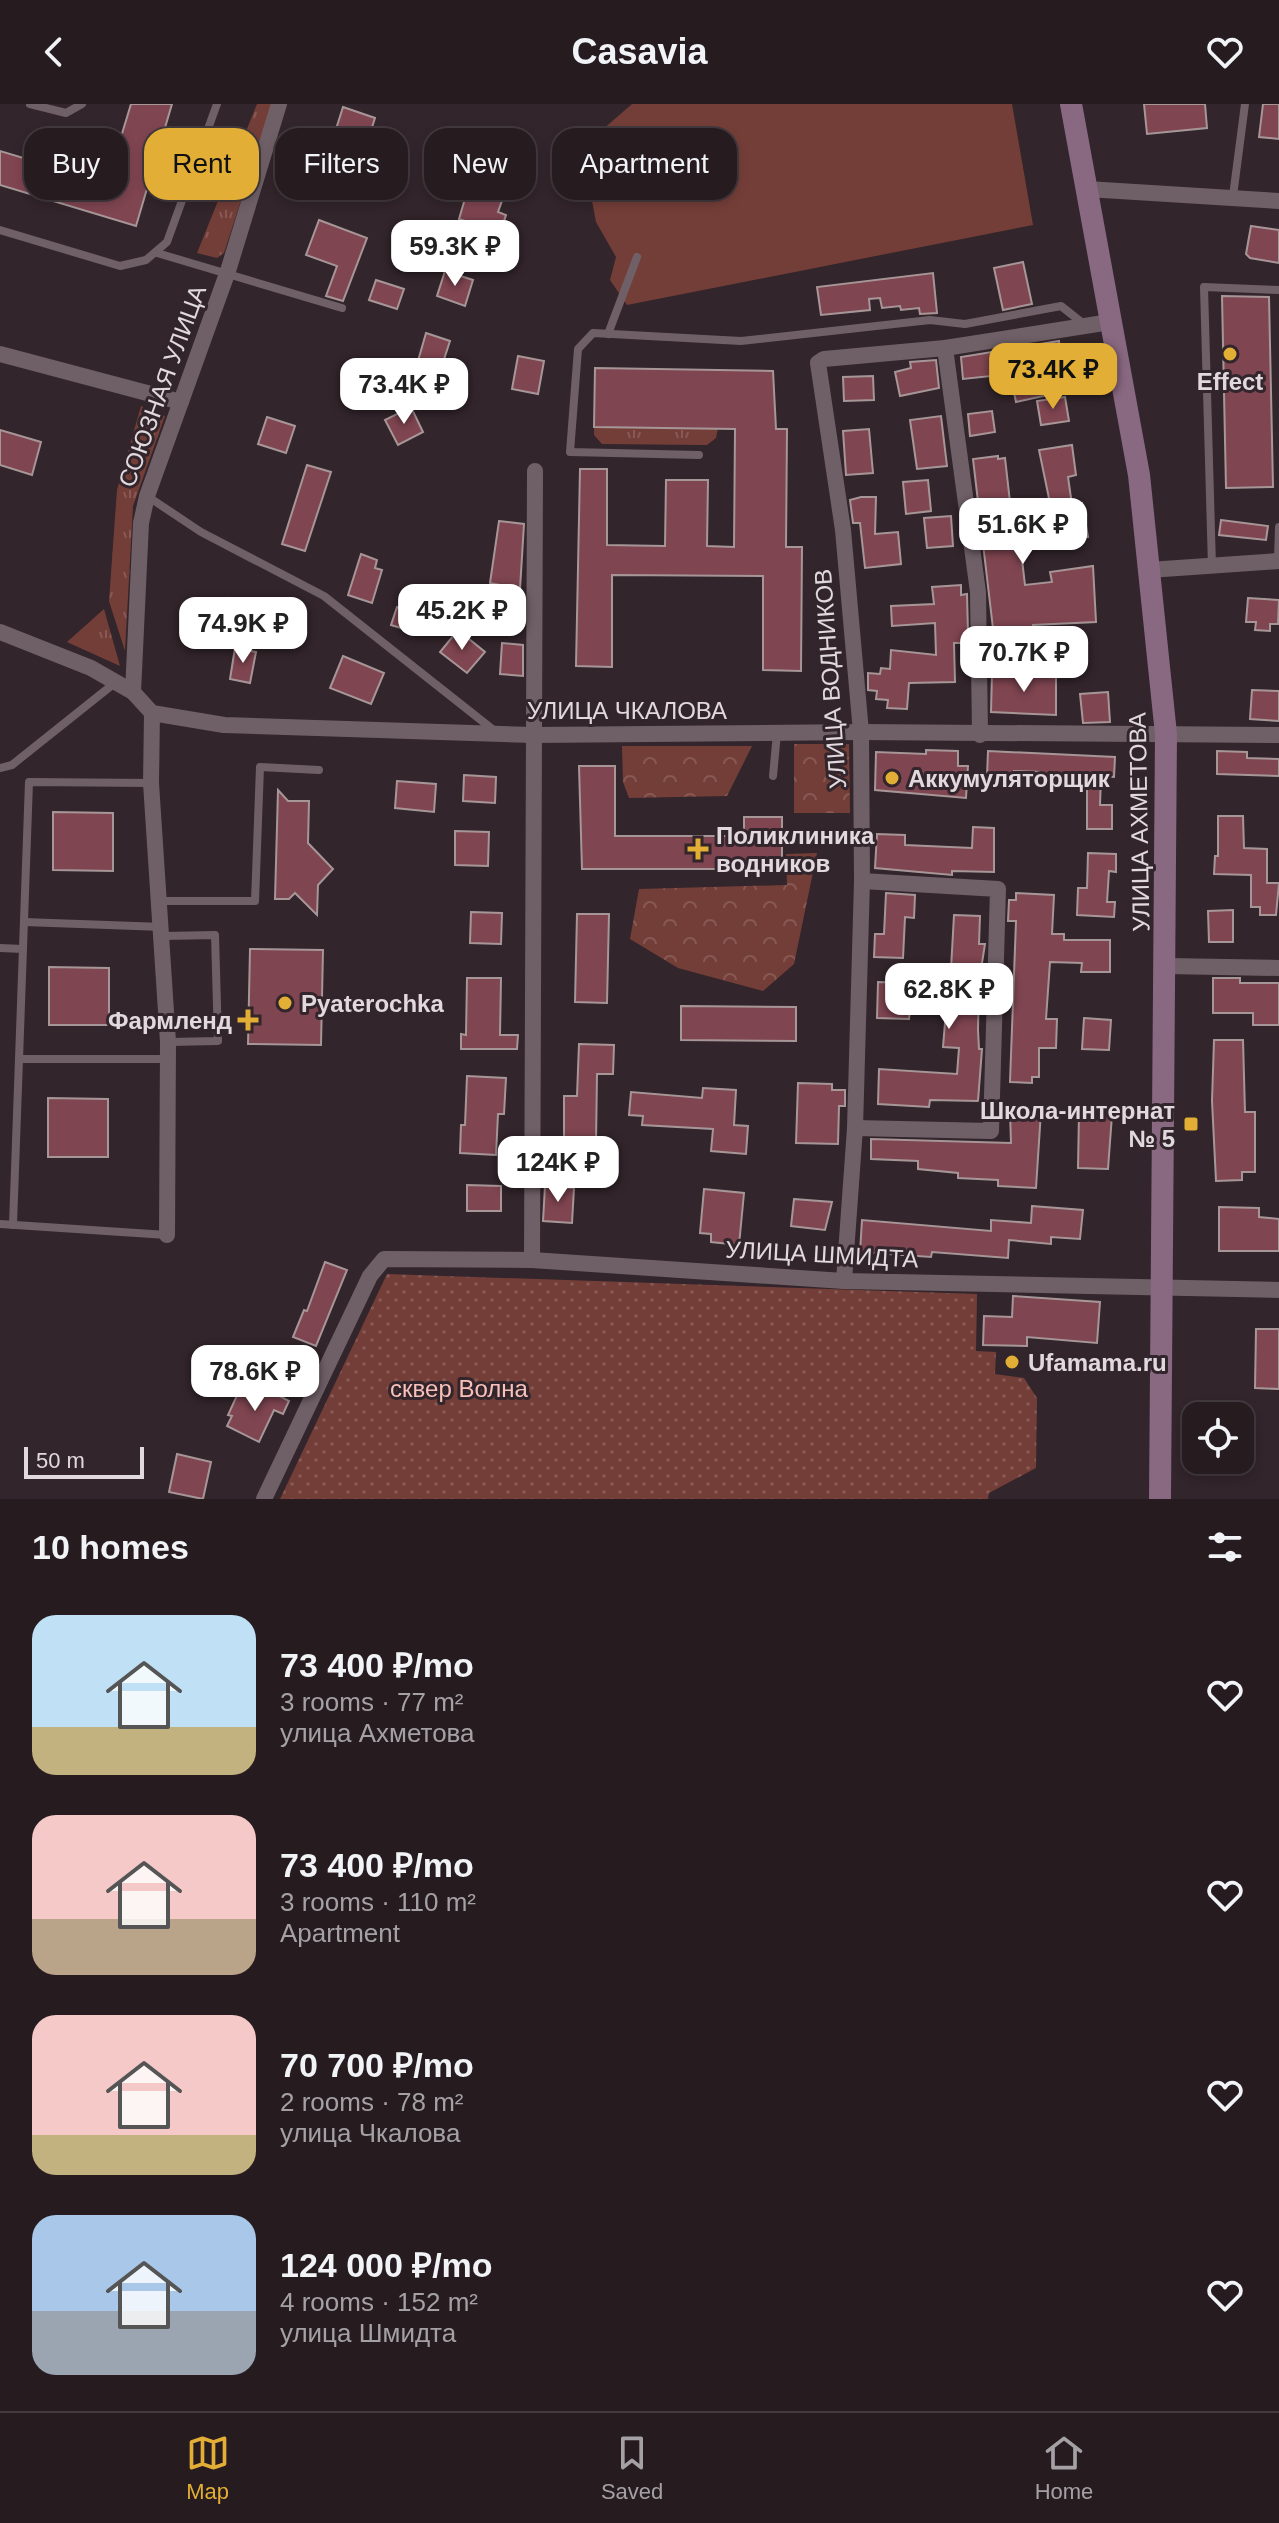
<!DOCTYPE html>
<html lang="en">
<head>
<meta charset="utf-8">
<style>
  :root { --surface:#261c20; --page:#32292d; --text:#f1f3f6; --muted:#a4a1a5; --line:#423a3e; --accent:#e3ae35 }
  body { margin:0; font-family:Arial,sans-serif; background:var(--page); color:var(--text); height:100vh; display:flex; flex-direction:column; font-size:30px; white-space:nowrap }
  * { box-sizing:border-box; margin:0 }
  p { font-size:26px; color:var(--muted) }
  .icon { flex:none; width:44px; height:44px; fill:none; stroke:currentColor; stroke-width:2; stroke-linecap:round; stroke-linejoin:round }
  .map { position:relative; height:1395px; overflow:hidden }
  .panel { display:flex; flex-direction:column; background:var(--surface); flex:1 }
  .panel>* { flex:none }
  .hud { position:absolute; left:24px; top:24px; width:800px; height:72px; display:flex; gap:16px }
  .buttons { position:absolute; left:1182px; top:1298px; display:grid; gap:16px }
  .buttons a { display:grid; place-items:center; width:72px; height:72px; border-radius:16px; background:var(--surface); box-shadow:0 4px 12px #0003,0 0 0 2px var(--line); font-size:40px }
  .scale { position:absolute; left:24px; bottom:20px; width:120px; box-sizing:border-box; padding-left:8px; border:4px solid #e1d9dd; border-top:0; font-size:22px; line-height:28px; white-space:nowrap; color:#e1d9dd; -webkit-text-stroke:6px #32252b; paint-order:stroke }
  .price { position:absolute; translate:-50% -68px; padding:0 18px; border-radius:16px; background:#fff; color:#222; font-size:26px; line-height:52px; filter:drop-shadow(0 2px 4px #0008) }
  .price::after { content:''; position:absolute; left:50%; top:48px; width:24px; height:18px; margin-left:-12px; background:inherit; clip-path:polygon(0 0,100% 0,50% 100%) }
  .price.on { background:var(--accent); color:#111 }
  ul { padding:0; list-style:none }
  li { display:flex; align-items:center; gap:24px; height:200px; padding:0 32px }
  li span { display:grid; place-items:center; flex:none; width:224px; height:160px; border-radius:24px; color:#555 }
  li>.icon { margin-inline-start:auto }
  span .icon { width:96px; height:96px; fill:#fffc; stroke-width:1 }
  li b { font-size:34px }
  h2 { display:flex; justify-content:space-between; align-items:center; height:96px; padding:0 32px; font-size:34px }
  .chip { padding:0 28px; border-radius:24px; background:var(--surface); box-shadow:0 4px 12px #0003,0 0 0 2px var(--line); font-size:28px; line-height:72px }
  .chip.on { background:var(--accent); color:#111 }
  header { display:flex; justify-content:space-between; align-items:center; height:104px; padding:0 32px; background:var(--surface); font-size:36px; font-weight:700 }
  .dock { display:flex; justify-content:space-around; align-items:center; height:112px; border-top:2px solid var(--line); background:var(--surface); font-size:22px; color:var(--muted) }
  .dock a { display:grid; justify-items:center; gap:4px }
  .dock .on { color:var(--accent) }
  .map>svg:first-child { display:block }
  .grass { fill:url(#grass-tufts) }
  .forest { fill:url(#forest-crowns) }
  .park { fill:url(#park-dots) }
  .garden { fill:#743e38 }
  .building { fill:#7f4551; stroke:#a79698; stroke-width:2 }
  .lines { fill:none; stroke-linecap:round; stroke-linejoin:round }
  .service { stroke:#6f6067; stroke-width:8 }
  .minor { stroke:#6f6067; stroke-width:16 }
  .secondary { stroke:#896881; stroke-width:22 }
  .poi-dot { fill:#e3ae35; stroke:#32252b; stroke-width:3 }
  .labels { text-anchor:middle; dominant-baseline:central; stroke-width:6; stroke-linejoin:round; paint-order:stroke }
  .poi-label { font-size:24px; font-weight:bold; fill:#e1d9dd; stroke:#32252b; text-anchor:start }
  .street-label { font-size:24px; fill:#e1d9dd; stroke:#32252b }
  .park-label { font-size:24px; fill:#f9c1b9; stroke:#32252b }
</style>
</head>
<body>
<header><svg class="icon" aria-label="back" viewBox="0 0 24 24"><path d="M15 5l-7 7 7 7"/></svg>Casavia<svg class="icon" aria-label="heart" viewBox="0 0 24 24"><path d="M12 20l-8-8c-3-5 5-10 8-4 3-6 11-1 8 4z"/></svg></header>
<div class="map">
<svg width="1279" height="1395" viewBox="0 0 1279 1395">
  <defs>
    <pattern id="grass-tufts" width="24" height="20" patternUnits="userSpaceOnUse" patternTransform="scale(2)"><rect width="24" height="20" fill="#743e38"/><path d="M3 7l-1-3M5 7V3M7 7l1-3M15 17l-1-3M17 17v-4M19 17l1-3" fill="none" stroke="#885954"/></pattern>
    <pattern id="forest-crowns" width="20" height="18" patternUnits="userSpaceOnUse" patternTransform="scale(2)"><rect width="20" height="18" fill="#743e38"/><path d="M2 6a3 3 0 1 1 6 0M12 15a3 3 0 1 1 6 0" fill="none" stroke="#885954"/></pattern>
    <pattern id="park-dots" width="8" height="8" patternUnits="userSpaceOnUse" patternTransform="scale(2)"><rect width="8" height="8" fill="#743e38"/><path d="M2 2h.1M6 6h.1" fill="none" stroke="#885954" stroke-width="1.8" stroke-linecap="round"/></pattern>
  </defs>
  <rect width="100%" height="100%" fill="#32252b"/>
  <!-- grass -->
  <g class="grass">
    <polygon points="257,0 272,0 224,149 217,154 197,149"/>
    <polygon points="141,302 165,312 133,402 125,547 109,497 117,386"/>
    <polygon points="594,317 719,319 716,334 707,341 602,340 594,331"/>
    <polygon points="104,505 120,562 67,538"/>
  </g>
  <!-- forest -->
  <g class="forest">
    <polygon points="794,640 849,640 850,709 794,709"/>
    <polygon points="622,642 752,642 727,692 629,694 623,678"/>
    <polygon points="817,749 794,860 763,887 678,864 630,835 639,785 787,781 786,750"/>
  </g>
  <!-- park -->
  <polygon class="park" points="387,1170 977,1190 976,1247 996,1248 995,1270 1024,1274 1037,1294 1036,1364 989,1389 988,1395 280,1395"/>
  <!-- garden -->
  <polygon class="garden" points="632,0 1012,0 1033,121 627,201 610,176 616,153 596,118 589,81 602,26"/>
  <!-- building -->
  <g class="building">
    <polygon points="131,0 172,0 136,122 0,81 0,47 107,79"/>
    <polygon points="1144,0 1205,0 1207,24 1147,30"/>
    <polygon points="1263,0 1279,0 1279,35 1259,33"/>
    <polygon points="343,3 375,14 362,55 330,44"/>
    <polygon points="471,74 496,82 494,91 503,94 498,108 506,111 496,142 473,135 477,121 459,115"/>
    <polygon points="319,116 367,134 343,197 326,192 337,162 306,151"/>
    <polygon points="1251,122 1279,126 1279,159 1250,154 1246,150"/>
    <polygon points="1023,158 1032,200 1003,206 994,164"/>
    <polygon points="445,167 473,176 465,202 437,192"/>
    <polygon points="933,169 937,209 920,210 919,204 901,206 900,202 882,204 880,194 869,195 870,206 821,211 817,183"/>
    <polygon points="376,176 404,185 397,205 369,196"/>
    <polygon points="1222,192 1269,193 1273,383 1226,384"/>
    <polygon points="426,229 450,237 434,286 412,278"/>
    <polygon points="1059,237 1060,250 1070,250 1071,262 1042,264 1048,291 1016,298 1010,270 963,275 961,253"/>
    <polygon points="518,252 544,257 538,290 512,285"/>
    <polygon points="936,256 939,284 900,292 895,268 911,264 910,258"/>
    <polygon points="595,264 773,267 776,325 787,325 786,443 802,443 801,567 763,566 763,472 612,471 612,563 576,562 580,365 607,365 607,441 665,442 666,376 708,376 707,442 734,443 735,325 594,323"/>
    <polygon points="873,272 874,296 844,297 843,273"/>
    <polygon points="1065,293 1069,317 1041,321 1037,297"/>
    <polygon points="411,303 423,328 398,341 385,316"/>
    <polygon points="992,307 995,328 970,332 968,310"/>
    <polygon points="941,312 947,362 917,365 910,316"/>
    <polygon points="267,313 295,322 286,349 258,340"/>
    <polygon points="869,325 873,369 846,371 843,327"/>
    <polygon points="0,326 41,338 32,371 0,361"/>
    <polygon points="1072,341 1076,371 1068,373 1072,401 1082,399 1088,433 1058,438 1039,346"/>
    <polygon points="998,352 998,355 1005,354 1011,407 1023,405 1026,429 1019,430 1025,481 1052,478 1050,468 1093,462 1096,518 1033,521 1034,530 994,533 973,355"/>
    <polygon points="307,361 331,368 305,447 282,440"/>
    <polygon points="928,376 931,407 906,410 903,378"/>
    <polygon points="861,393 876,393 875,430 898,428 901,460 865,464 860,419 853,419 850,396"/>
    <polygon points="951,412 953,442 927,444 924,414"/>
    <polygon points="1221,416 1268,422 1266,436 1219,431"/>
    <polygon points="499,417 524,420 520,485 490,479"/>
    <polygon points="361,450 377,456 375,464 382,466 372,499 348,491"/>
    <polygon points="961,481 961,491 967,490 968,529 964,529 965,539 954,539 955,578 909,579 907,605 887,604 888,596 876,595 877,587 868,586 868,569 880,570 881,564 890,565 891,546 936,551 935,519 892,522 891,502 934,500 932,483"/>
    <polygon points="406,491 430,499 421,530 391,521 397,503 402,505"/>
    <polygon points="228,494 255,499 250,525 223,519"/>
    <polygon points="1248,494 1279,496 1278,520 1270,520 1270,527 1255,526 1256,518 1246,518"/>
    <polygon points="458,526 485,548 467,569 440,548"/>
    <polygon points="502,539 523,541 523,572 500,570"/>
    <polygon points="235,544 256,548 250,579 230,575"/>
    <polygon points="343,552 384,569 371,600 330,584"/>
    <polygon points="992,569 1056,573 1056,611 991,608"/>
    <polygon points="1252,586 1279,587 1279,617 1250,615"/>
    <polygon points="1108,588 1110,618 1083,619 1080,590"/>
    <polygon points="926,646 958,647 958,662 968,662 966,694 875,686 876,648 926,650"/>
    <polygon points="988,647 1115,653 1114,673 1101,672 1100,701 1112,701 1112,725 1087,725 1087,684 1082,683 1082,677 1041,678 1041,668 1014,667 1014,674 987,673"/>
    <polygon points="1217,647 1247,648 1247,654 1279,655 1279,672 1217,670"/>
    <polygon points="579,662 615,662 615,732 744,732 744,713 782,713 782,765 582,765"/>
    <polygon points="464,671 496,673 495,699 463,697"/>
    <polygon points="397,677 436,680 434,708 395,704"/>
    <polygon points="278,686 288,697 309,697 308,739 333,765 318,781 317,811 295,789 289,795 275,795"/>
    <polygon points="53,708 113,709 113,767 53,766"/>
    <polygon points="1218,712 1243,712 1244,744 1267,745 1267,779 1279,779 1276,811 1260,811 1260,803 1251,803 1251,771 1214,770 1215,752 1218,752"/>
    <polygon points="973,723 994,724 994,768 952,767 952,771 875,764 877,730 905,731 905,741 972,744"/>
    <polygon points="455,727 489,728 488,762 455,761"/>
    <polygon points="1088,749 1116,750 1116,768 1109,767 1107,798 1115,798 1114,813 1077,811 1078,784 1087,784"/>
    <polygon points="886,789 915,791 914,814 905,813 903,854 874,853 875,830 884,830"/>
    <polygon points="1016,789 1054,791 1052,830 1064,830 1064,836 1110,836 1110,868 1081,868 1082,859 1050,858 1046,915 1057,915 1056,944 1039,944 1039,973 1032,973 1032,979 1010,978 1016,817 1008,817 1009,796 1016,796"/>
    <polygon points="1233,806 1233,838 1209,838 1208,807"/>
    <polygon points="471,808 502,809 501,840 470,839"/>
    <polygon points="577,810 609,810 607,899 575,898"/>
    <polygon points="954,811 980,812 979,840 985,840 979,878 978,926 979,945 982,945 978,997 930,996 929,1003 878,1000 879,965 957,970 959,944 943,943 946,907 941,907 941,883 950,883"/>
    <polygon points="250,845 323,846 321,941 248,940"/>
    <polygon points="49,863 109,864 109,921 49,921"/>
    <polygon points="467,874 501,874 500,931 518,931 517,945 461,945 461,930 466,931"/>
    <polygon points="1213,874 1240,874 1240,879 1279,879 1279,921 1253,921 1253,909 1213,909"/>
    <polygon points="878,878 913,879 909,915 877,914"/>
    <polygon points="681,902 796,903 796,937 681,936"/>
    <polygon points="1084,914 1111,916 1109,946 1082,945"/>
    <polygon points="1214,936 1243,936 1245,1008 1255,1008 1255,1068 1242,1068 1242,1076 1216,1077 1212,997"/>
    <polygon points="579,940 614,941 613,970 597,970 596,1039 564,1039 564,992 577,992"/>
    <polygon points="467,972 506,974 504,1010 498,1010 496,1051 460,1049 461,1021 465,1021"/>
    <polygon points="798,979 832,980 832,986 845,986 845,1002 839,1002 838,1040 796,1039"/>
    <polygon points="703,984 736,986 734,1021 748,1022 746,1050 711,1047 713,1025 642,1021 643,1012 629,1011 631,988 702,994"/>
    <polygon points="48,994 108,995 108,1053 48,1053"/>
    <polygon points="1041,1007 1036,1084 998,1082 998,1076 958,1074 958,1069 918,1065 918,1057 871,1055 871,1035 1011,1039 1010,1008"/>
    <polygon points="1079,1009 1112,1011 1108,1065 1078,1064"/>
    <polygon points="467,1081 501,1082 501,1107 467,1107"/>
    <polygon points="545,1082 574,1084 572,1119 543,1117"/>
    <polygon points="704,1085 744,1089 739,1141 711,1138 711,1130 700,1129"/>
    <polygon points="794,1095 832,1098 825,1126 791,1122"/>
    <polygon points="1032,1102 1083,1106 1080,1135 1051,1133 1051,1140 1009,1136 1008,1154 932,1148 931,1153 860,1148 862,1116 991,1127 991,1116 1031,1119"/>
    <polygon points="1219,1103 1259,1104 1259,1113 1279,1115 1279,1147 1219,1147"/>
    <polygon points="325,1158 347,1166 316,1242 293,1233 304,1206 307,1207"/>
    <polygon points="1013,1192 1100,1198 1097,1239 1027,1233 1027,1242 983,1241 984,1212 1012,1213"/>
    <polygon points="1256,1225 1279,1225 1279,1285 1255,1284"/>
    <polygon points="262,1283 289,1297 283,1310 274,1306 259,1338 227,1322 232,1312 228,1311 239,1287 256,1295"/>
    <polygon points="177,1350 211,1358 203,1395 169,1388"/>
  </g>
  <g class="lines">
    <!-- service -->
    <g class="service">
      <polyline points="30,0 66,9 82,0"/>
      <polyline points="1233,92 1245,0"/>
      <polyline points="0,126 120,162 146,156 167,138 217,0"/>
      <polyline points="157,149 342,204"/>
      <polyline points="608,230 637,153"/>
      <polyline points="699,351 570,348 578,245 593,229 741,237 930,216 965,220 1061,202 1085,221"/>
      <polyline points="147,392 201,428 324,492 496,628"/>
      <polyline points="1278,456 1279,423"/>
      <polyline points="1212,462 1204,183 1279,186"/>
      <polyline points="0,664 12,661 116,578"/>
      <polyline points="773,672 777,629"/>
      <polyline points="160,797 255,797 260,663 319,666"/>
      <polyline points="24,818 163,823"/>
      <polyline points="163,832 215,831 218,937 169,938"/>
      <polyline points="0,844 23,845"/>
      <polyline points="19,955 168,955"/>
      <polyline points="0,1120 167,1131"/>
      <polyline points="13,1121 29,678 151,679"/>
    </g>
    <!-- minor -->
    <g class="minor">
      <polyline points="1087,85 1279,97"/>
      <polyline points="945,244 978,488 980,631"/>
      <polyline points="0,250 181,298"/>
      <polyline points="1149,466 1279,457"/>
      <polyline points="0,528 91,564 133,588 152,609 224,621 533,631 861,628 1279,631"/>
      <polyline points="133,588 141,419 147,392 228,167 279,0"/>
      <polyline points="152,609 151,679 168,938 167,1131"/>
      <polyline points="1167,862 1279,864"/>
      <polyline points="855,1024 991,1027 998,785 862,777"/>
      <polyline points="532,1156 535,367"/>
      <polyline points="844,1177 855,1024 862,777 861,628 843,426 818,259 824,255 945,244 1110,218"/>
      <polyline points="264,1395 370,1172 384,1155 532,1156 844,1177 1279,1186"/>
    </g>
    <!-- secondary -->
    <polyline class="secondary" points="1071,0 1139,371 1166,630 1160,1395"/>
  </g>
  <!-- markers -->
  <g class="poi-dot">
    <circle cx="1230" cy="250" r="8"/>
    <circle cx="892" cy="674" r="8"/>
    <path d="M694 733h8v8h8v8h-8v8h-8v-8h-8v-8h8z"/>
    <circle cx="285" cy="899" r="8"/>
    <path d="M244 904h8v8h8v8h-8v8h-8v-8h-8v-8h8z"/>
    <rect x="1183" y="1012" width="16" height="16" rx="4"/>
    <circle cx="1012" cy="1258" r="8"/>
  </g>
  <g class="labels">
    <!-- poi labels -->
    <g class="poi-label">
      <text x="1230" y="277" text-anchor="middle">Effect</text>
      <text x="908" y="674">Аккумуляторщик</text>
      <text x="716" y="731">Поликлиника<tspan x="716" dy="28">водников</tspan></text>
      <text x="301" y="899">Pyaterochka</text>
      <text x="232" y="916" text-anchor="end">Фармленд</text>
      <text x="1175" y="1006" text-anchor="end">Школа-интернат<tspan x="1175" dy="28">№ 5</tspan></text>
      <text x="1028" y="1258">Ufamama.ru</text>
    </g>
    <!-- street labels -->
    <g class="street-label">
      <text transform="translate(162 282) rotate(-70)">СОЮЗНАЯ УЛИЦА</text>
      <text transform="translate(830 575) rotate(-94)">УЛИЦА ВОДНИКОВ</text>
      <text x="627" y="606">УЛИЦА ЧКАЛОВА</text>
      <text transform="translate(1139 718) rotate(-91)">УЛИЦА АХМЕТОВА</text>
      <text transform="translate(822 1150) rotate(3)">УЛИЦА ШМИДТА</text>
    </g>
    <!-- park labels -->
    <g class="park-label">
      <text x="459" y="1284">сквер Волна</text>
    </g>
  </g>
</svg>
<div class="buttons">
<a><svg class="icon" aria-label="locate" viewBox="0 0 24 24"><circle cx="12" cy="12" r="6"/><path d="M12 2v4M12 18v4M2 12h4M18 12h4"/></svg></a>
</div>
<div class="scale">50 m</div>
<b class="price" style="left:455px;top:184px">59.3K ₽</b>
<b class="price on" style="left:1053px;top:307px">73.4K ₽</b>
<b class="price" style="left:404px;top:322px">73.4K ₽</b>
<b class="price" style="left:1023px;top:462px">51.6K ₽</b>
<b class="price" style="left:462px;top:548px">45.2K ₽</b>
<b class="price" style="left:243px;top:561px">74.9K ₽</b>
<b class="price" style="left:1024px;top:590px">70.7K ₽</b>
<b class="price" style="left:949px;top:927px">62.8K ₽</b>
<b class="price" style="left:558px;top:1100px">124K ₽</b>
<b class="price" style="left:255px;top:1309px">78.6K ₽</b>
<div class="hud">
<a class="chip">Buy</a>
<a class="chip on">Rent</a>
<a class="chip">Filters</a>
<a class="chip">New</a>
<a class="chip">Apartment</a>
</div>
</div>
<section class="panel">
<h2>10 homes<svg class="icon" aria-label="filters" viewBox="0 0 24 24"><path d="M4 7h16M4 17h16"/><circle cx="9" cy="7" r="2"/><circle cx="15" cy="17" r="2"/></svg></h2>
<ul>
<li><span style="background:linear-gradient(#bfe0f5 70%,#c2b280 0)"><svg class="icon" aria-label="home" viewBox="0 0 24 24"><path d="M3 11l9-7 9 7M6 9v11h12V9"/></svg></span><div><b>73 400 ₽/mo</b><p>3 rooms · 77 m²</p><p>улица Ахметова</p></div><svg class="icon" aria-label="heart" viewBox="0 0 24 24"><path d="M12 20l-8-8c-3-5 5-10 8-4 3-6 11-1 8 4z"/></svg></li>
<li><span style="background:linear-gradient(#f6c9c9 65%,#b9a48a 0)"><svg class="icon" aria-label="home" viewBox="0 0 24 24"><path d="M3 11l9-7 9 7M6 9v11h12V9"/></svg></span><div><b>73 400 ₽/mo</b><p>3 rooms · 110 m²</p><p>Apartment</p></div><svg class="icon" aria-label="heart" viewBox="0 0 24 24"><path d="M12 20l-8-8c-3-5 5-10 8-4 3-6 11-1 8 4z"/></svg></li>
<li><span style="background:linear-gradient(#f6c9c9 75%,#c2b280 0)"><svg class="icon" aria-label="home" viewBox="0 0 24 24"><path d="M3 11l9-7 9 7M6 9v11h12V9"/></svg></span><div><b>70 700 ₽/mo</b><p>2 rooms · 78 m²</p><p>улица Чкалова</p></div><svg class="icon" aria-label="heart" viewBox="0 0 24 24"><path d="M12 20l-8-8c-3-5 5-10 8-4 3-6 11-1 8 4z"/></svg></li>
<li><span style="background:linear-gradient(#a9c7e8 60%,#9aa5b1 0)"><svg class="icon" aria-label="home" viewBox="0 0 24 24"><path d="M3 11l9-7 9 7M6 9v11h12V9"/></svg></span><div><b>124 000 ₽/mo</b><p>4 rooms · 152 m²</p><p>улица Шмидта</p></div><svg class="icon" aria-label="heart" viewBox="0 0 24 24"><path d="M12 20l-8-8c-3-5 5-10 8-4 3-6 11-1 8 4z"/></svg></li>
</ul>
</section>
<nav class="dock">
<a class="on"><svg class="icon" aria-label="map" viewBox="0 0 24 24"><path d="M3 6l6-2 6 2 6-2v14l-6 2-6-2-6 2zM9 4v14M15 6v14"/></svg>Map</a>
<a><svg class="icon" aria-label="saved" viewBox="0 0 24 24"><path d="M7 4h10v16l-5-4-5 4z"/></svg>Saved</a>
<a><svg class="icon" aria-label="home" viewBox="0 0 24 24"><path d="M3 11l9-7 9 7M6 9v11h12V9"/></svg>Home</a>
</nav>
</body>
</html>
